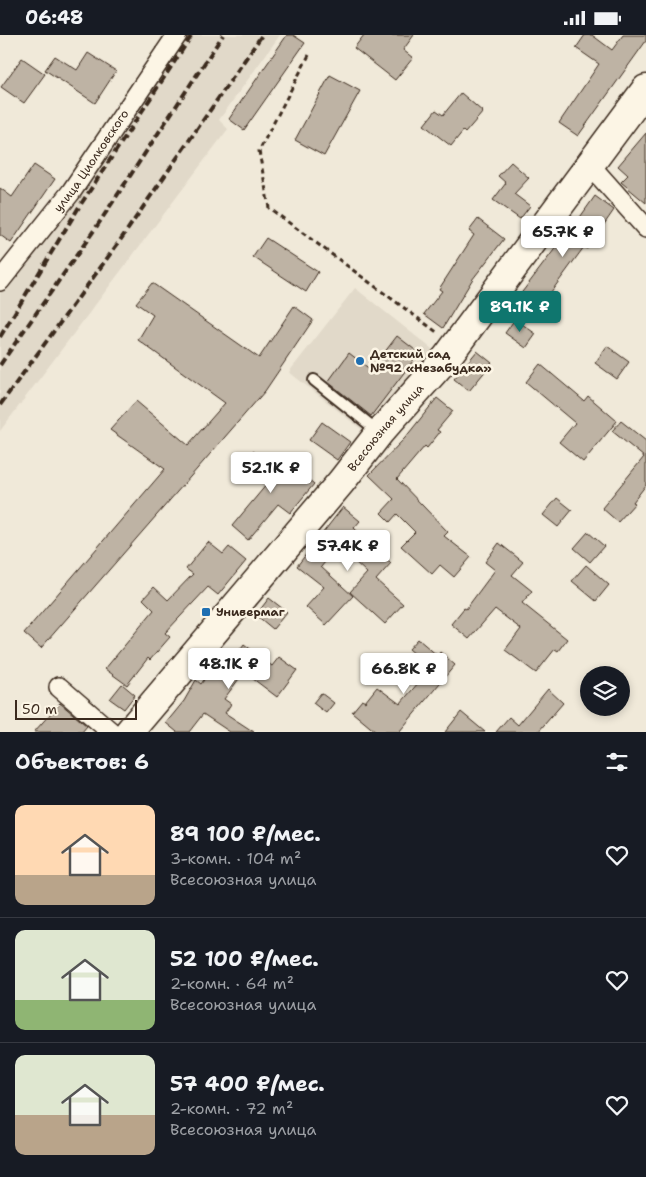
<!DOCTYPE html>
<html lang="ru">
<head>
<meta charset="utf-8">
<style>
  :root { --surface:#171b24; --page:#242831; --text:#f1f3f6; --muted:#9ea1a6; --line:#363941; --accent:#0f766e }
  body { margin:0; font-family:"Shantell Sans",sans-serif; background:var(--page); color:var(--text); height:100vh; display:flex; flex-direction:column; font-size:19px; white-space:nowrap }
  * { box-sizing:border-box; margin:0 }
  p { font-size:16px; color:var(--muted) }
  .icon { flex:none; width:28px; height:28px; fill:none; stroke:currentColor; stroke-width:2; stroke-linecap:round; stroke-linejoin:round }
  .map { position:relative; height:697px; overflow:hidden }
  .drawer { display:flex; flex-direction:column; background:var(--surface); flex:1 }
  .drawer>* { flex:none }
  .buttons { position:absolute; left:580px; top:631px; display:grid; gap:10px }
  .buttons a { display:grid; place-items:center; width:50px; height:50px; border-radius:50%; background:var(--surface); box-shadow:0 2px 8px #0003; font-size:25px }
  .scale { position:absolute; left:15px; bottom:12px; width:122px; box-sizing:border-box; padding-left:5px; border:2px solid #3b2a1e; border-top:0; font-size:14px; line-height:18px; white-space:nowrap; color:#3b2a1e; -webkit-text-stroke:4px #fcf5e5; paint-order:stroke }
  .price { position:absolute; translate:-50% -42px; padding:0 11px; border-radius:5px; background:#fff; color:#222; font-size:16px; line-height:32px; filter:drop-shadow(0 1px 2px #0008) }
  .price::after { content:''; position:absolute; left:50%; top:30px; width:15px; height:11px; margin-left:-8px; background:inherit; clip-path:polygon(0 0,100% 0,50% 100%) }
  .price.selected { background:var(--accent); color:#fff }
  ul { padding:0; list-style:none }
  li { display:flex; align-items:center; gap:15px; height:125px; padding:0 15px }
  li+li { border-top:1px solid var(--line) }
  li span { display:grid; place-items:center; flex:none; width:140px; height:100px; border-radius:10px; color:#555 }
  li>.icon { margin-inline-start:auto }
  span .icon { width:60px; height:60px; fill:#fffc; stroke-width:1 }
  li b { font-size:21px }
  h2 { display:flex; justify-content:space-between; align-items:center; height:60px; padding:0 15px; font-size:21px }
  .status { display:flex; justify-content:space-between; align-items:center; height:35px; padding:0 25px; background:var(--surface); direction:ltr }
  .status svg { height:14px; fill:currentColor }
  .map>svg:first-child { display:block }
  .built { fill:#e1d9c9 }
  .building { fill:#beb3a4; stroke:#3b2a1e }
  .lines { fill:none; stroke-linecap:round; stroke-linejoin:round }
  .service-casing { stroke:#3b2a1e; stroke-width:14 }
  .minor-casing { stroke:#3b2a1e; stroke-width:22 }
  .trunk-casing { stroke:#3b2a1e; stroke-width:31 }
  .path { stroke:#3b2a1e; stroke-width:3; stroke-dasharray:5 4; stroke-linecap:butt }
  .service { stroke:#fcf5e5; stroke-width:10 }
  .minor { stroke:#fcf5e5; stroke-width:19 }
  .trunk { stroke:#fcf5e5; stroke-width:28 }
  .rail { stroke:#3b2a1e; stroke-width:4; stroke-dasharray:8 4; stroke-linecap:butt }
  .poi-dot { fill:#1f6fb2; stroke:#fcf5e5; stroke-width:2 }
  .labels { text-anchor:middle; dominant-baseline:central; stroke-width:5; stroke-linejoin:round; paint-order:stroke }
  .street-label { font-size:12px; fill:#3b2a1e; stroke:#fcf5e5 }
  .poi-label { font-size:12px; font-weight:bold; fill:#3b2a1e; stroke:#fcf5e5; text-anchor:start }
</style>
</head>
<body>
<div class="status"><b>06:48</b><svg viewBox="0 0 49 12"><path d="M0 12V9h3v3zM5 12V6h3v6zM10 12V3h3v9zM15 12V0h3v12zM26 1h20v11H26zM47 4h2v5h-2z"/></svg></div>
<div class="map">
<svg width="646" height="697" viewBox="0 0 646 697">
  <rect width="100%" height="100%" fill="#f0e9d9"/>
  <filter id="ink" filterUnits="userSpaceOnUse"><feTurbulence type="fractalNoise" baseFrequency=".02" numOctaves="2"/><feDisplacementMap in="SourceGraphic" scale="10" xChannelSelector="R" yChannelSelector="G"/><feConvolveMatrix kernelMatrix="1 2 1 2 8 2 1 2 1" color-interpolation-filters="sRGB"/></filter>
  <g filter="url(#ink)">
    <!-- built -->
    <g class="built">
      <polygon points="176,0 280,0 219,85 228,94 0,396 0,247"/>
      <polygon points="355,253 432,314 366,398 289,337"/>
    </g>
    <!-- building -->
    <g class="building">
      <polygon points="287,0 293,0 305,8 244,95 229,84"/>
      <polygon points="364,0 414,0 403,15 413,23 395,45 354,13"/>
      <polygon points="585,0 592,0 612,15 623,0 646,0 646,6 578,101 559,88 599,29 576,13"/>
      <polygon points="88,18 116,36 95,68 45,35 55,21 77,35"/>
      <polygon points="22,23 45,39 24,68 1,52"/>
      <polygon points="330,40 360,56 324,121 295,105"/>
      <polygon points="461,58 483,77 465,98 463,96 451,111 424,90 436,75 443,80"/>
      <polygon points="646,98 646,168 621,147 628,140 618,131"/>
      <polygon points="511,127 529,143 514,159 530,171 520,184 493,165 506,148 498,141"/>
      <polygon points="34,130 55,144 11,208 0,200 0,153 12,162"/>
      <polygon points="595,161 614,175 587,214 584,212 548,261 546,260 528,285 510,273 557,211 559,212"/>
      <polygon points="478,184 504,204 472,245 443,293 424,279 442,256 439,254 474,200 469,196"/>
      <polygon points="266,203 318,237 306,257 253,222"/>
      <polygon points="152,248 259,323 294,271 313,285 265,356 41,613 24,598 165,434 110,395 136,366 188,410 225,368 138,305 153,280 136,268"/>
      <polygon points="515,284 536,299 526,313 505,298"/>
      <polygon points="397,301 419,318 371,381 328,347 349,318 371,335"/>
      <polygon points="607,311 629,327 617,344 595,328"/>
      <polygon points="477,316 492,328 469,356 454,344"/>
      <polygon points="540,329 584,366 588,361 617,386 583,427 559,407 575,388 526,347"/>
      <polygon points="437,363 453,376 437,395 440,397 427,413 425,411 397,444 448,497 444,501 471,522 454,542 440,530 432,539 401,511 415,497 397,479 390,487 381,478 394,464 369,440 405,403"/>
      <polygon points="621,386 646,406 646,450 633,467 635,468 618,487 602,473 644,422 612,396"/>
      <polygon points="322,387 350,407 337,425 309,405"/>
      <polygon points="253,416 285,443 294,432 314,449 290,478 278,469 248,505 232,491 267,449 242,429"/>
      <polygon points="557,463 572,475 558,492 543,480"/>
      <polygon points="343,472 360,486 354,493 391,528 376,545 403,569 385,589 350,557 367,538 338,511 321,532 353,561 326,590 306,572 324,552 297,531"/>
      <polygon points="588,497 604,511 590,527 574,513"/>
      <polygon points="208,507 223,519 229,512 246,526 218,560 208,552 165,598 170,602 150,625 148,623 127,650 105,634 154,575 143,564 154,552 168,565 193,539 186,534"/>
      <polygon points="499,508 523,527 512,540 532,556 522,568 567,604 558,616 555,614 536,638 505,615 521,594 495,574 469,604 451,589 464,573 466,574 495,535 485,527"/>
      <polygon points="586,530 609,550 596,566 572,546"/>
      <polygon points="269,563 287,577 273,594 256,580"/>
      <polygon points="418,604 438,621 440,617 455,630 399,697 376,697 352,677 362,665 365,667 377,652 400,669 431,633 409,614"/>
      <polygon points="244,609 272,631 279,622 297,635 277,662 244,637 224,664 231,669 225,678 254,697 230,697 203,679 189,697 177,697 166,688 184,666 196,645 201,649 218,625 227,632"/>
      <polygon points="122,649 135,660 124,674 110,664"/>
      <polygon points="548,654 563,668 538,697 496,697 509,682 518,690"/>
      <polygon points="321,658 334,668 326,678 313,668"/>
      <polygon points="60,668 87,691 82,697 34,697"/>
      <polygon points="461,677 485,697 445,697"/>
    </g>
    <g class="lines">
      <!-- service casing -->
      <g class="service-casing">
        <polyline id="service" points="314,345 379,397"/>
      </g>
      <!-- minor casing -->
      <g class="minor-casing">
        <g id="minor">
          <polyline points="589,129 646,193"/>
          <path id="s1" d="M0,246L71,157L177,0"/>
          <polyline points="59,652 111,697"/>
        </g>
      </g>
      <!-- trunk casing -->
      <g class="trunk-casing">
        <g id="trunk">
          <path id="s2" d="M129,697L341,447L380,397L447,322L646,54"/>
        </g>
      </g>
      <!-- path -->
      <polyline class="path" points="309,20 259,116 269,173 438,298"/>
      <!-- service -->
      <use href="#service" class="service"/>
      <!-- minor -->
      <use href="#minor" class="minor"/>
      <!-- trunk -->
      <use href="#trunk" class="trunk"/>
      <!-- rail -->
      <g class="rail">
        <polyline points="0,302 79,172 192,0"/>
        <polyline points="0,330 97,191 223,0"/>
        <polyline points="0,370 119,207 262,0"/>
      </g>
    </g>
  </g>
  <!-- markers -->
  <g class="poi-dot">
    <circle cx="360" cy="326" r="5"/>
    <rect x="201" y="572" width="10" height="10" rx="2.5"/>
  </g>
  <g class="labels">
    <!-- street labels -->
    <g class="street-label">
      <text stroke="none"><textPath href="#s1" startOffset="151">улица Циолковского</textPath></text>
      <text stroke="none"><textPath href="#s2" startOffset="398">Всесоюзная улица</textPath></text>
    </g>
    <!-- poi labels -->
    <g class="poi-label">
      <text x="370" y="319">Детский сад<tspan x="370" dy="14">№92 «Незабудка»</tspan></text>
      <text x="216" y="577">Универмаг</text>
    </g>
  </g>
</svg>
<div class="buttons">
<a><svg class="icon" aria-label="layers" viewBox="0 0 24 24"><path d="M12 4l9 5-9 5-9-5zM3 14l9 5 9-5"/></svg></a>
</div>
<div class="scale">50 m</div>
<b class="price" style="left:563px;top:223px">65.7K ₽</b>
<b class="price selected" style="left:520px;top:298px">89.1K ₽</b>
<b class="price" style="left:271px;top:459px">52.1K ₽</b>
<b class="price" style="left:348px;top:537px">57.4K ₽</b>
<b class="price" style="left:229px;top:655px">48.1K ₽</b>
<b class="price" style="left:404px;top:660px">66.8K ₽</b>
</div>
<section class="drawer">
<h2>Объектов: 6<svg class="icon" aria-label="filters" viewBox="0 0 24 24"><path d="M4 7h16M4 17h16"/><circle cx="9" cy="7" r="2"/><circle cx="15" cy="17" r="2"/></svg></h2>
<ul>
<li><span style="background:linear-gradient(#ffd9b3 70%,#b9a48a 0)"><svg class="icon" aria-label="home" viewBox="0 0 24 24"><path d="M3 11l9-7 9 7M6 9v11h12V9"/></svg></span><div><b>89 100 ₽/мес.</b><p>3-комн. · 104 m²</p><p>Всесоюзная улица</p></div><svg class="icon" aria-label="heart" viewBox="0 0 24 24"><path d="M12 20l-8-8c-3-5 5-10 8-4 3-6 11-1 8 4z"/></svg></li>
<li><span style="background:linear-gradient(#dfe7d0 70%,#8fb573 0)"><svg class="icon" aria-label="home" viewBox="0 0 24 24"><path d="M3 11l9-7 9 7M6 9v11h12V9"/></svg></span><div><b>52 100 ₽/мес.</b><p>2-комн. · 64 m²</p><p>Всесоюзная улица</p></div><svg class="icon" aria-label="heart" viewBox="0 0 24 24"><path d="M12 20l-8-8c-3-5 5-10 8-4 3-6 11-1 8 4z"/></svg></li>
<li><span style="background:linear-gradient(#dfe7d0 60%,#b9a48a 0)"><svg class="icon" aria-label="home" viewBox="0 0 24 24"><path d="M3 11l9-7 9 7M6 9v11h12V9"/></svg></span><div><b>57 400 ₽/мес.</b><p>2-комн. · 72 m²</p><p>Всесоюзная улица</p></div><svg class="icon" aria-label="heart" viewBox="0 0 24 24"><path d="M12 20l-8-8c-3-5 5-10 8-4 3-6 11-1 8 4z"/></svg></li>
</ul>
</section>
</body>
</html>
